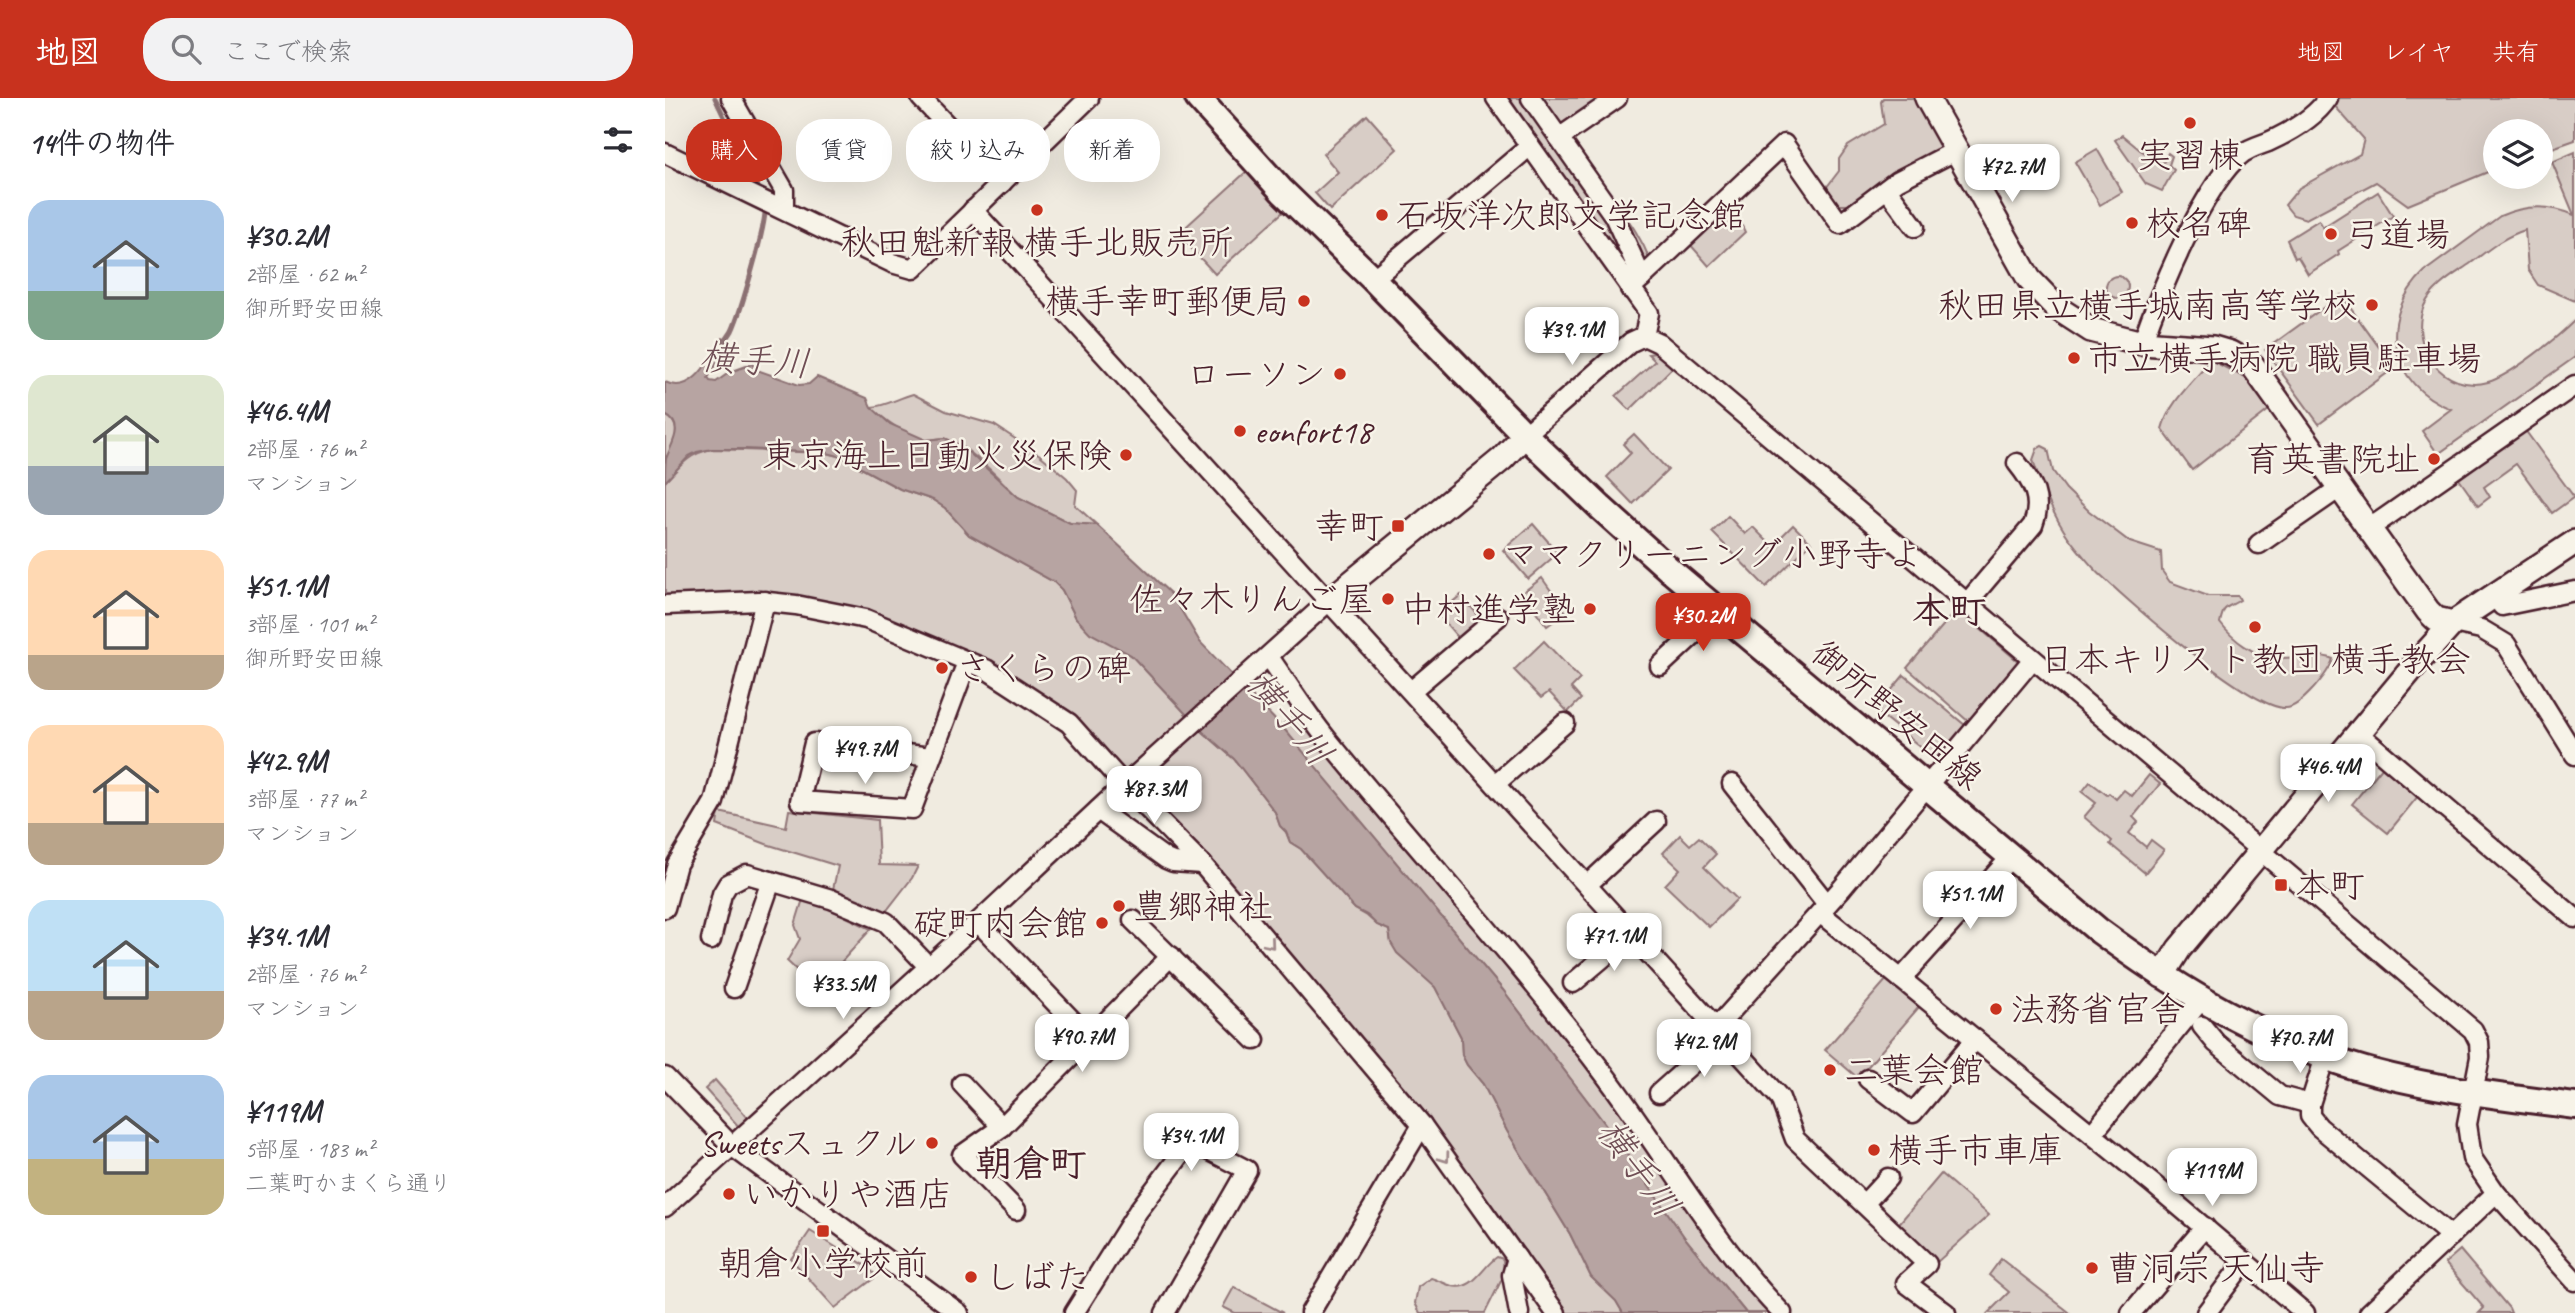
<!DOCTYPE html>
<html lang="ja">
<head>
<meta charset="utf-8">
<style>
  :root { --surface:#fff; --page:#f2f2f3; --text:#2b2b33; --muted:#7c7c81; --accent:#c8321e }
  body { margin:0; font-family:Caveat,"Klee One",sans-serif; background:var(--page); color:var(--text); height:100vh; display:flex; flex-direction:column; font-size:26px; white-space:nowrap }
  * { box-sizing:border-box; margin:0 }
  p { font-size:23px; color:var(--muted) }
  .icon { flex:none; width:38px; height:38px; fill:none; stroke:currentColor; stroke-width:2; stroke-linecap:round; stroke-linejoin:round }
  .map { position:relative; flex:1; overflow:hidden }
  .side { display:flex; flex-direction:column; background:var(--surface); width:665px }
  .side>* { flex:none }
  .guide { position:absolute; left:21px; top:21px; width:665px; height:63px; display:flex; gap:14px }
  .buttons { position:absolute; left:1818px; top:21px; display:grid; gap:14px }
  .buttons a { display:grid; place-items:center; width:70px; height:70px; border-radius:50%; background:var(--surface); box-shadow:0 7px 28px #0002; font-size:35px }
  .price { position:absolute; translate:-50% -60px; padding:0 16px; border-radius:14px; background:#fff; color:#222; font-size:23px; line-height:46px; filter:drop-shadow(0 2px 4px #0008) }
  .price::after { content:''; position:absolute; left:50%; top:42px; width:21px; height:16px; margin-left:-10px; background:inherit; clip-path:polygon(0 0,100% 0,50% 100%) }
  .price.current { background:var(--accent); color:#fff }
  ul { padding:0; list-style:none }
  li { display:flex; align-items:center; gap:21px; height:175px; padding:0 28px }
  li span { display:grid; place-items:center; flex:none; width:196px; height:140px; border-radius:21px; color:#555 }
  li>.icon { margin-inline-start:auto }
  span .icon { width:84px; height:84px; fill:#fffc; stroke-width:1 }
  li b { font-size:30px }
  h2 { display:flex; justify-content:space-between; align-items:center; height:84px; padding:0 28px; font-size:30px }
  .tag { padding:0 24px; border-radius:28px; background:var(--surface); box-shadow:0 7px 28px #0002; font-size:24px; line-height:63px }
  .tag.current { background:var(--accent); color:#fff }
  header { display:flex; align-items:center; gap:42px; box-sizing:border-box; height:98px; padding:0 35px; background:var(--accent); color:#fff }
  header strong { font-size:33px }
  nav { display:flex; gap:38px; margin-inline-start:auto; font-size:24px }
  .search { width:490px; height:63px; background:var(--page); display:flex; align-items:center; gap:18px; box-sizing:border-box; padding:0 24px; border-radius:28px; color:var(--muted); font-size:26px }
  main { display:flex; flex:1; min-height:0 }
  .map>svg:first-child { display:block }
  .green { fill:#d8cdc6; stroke:#917678; stroke-width:2 }
  .water { fill:#b7a4a2; stroke:#8b6f72; stroke-width:2 }
  .lines { fill:none; stroke-linecap:round; stroke-linejoin:round }
  .stream { stroke:#8b6f72; stroke-width:5 }
  .minor-casing { stroke:#4a1f2b; stroke-width:23 }
  .tertiary-casing { stroke:#4a1f2b; stroke-width:28 }
  .secondary-casing { stroke:#4a1f2b; stroke-width:30 }
  .minor { stroke:#f7f3e8; stroke-width:18 }
  .tertiary { stroke:#f7f3e8; stroke-width:23 }
  .secondary { stroke:#f7f3e8; stroke-width:24 }
  .oneway { stroke:#a0898a }
  .poi-dot { fill:#c8321e; stroke:#f7f3e8; stroke-width:2.5 }
  .labels { text-anchor:middle; dominant-baseline:central; stroke-width:5; stroke-linejoin:round; paint-order:stroke }
  .poi-label { font-size:35px; fill:#4a1f2b; stroke:#f7f3e8; text-anchor:start }
  .street-label { font-size:35px; fill:#4a1f2b; stroke:#f7f3e8 }
  .water-label { font-size:37px; font-style:italic; fill:#704e55; stroke:#f7f3e8 }
  .neighbourhood-label { font-size:37px; font-weight:bold; fill:#4a1f2b; stroke:#f7f3e8 }
</style>
</head>
<body>
<header>
<strong>地図</strong>
<div class="search"><svg class="icon" aria-label="search" viewBox="0 0 24 24"><circle cx="10" cy="10" r="6"/><path d="M15 15l6 6"/></svg>ここで検索</div>
<nav><a>地図</a><a>レイヤ</a><a>共有</a></nav>
</header>
<main>
<section class="side">
<h2>14件の物件<svg class="icon" aria-label="filters" viewBox="0 0 24 24"><path d="M4 7h16M4 17h16"/><circle cx="9" cy="7" r="2"/><circle cx="15" cy="17" r="2"/></svg></h2>
<ul>
<li><span style="background:linear-gradient(#a9c7e8 65%,#7fa58c 0)"><svg class="icon" aria-label="home" viewBox="0 0 24 24"><path d="M3 11l9-7 9 7M6 9v11h12V9"/></svg></span><div><b>¥30.2M</b><p>2部屋 · 62 m²</p><p>御所野安田線</p></div></li>
<li><span style="background:linear-gradient(#dfe7d0 65%,#9aa5b1 0)"><svg class="icon" aria-label="home" viewBox="0 0 24 24"><path d="M3 11l9-7 9 7M6 9v11h12V9"/></svg></span><div><b>¥46.4M</b><p>2部屋 · 76 m²</p><p>マンション</p></div></li>
<li><span style="background:linear-gradient(#ffd9b3 75%,#b9a48a 0)"><svg class="icon" aria-label="home" viewBox="0 0 24 24"><path d="M3 11l9-7 9 7M6 9v11h12V9"/></svg></span><div><b>¥51.1M</b><p>3部屋 · 101 m²</p><p>御所野安田線</p></div></li>
<li><span style="background:linear-gradient(#ffd9b3 70%,#b9a48a 0)"><svg class="icon" aria-label="home" viewBox="0 0 24 24"><path d="M3 11l9-7 9 7M6 9v11h12V9"/></svg></span><div><b>¥42.9M</b><p>3部屋 · 77 m²</p><p>マンション</p></div></li>
<li><span style="background:linear-gradient(#bfe0f5 65%,#b9a48a 0)"><svg class="icon" aria-label="home" viewBox="0 0 24 24"><path d="M3 11l9-7 9 7M6 9v11h12V9"/></svg></span><div><b>¥34.1M</b><p>2部屋 · 76 m²</p><p>マンション</p></div></li>
<li><span style="background:linear-gradient(#a9c7e8 60%,#c2b280 0)"><svg class="icon" aria-label="home" viewBox="0 0 24 24"><path d="M3 11l9-7 9 7M6 9v11h12V9"/></svg></span><div><b>¥119M</b><p>5部屋 · 183 m²</p><p>二葉町かまくら通り</p></div></li>
</ul>
</section>
<div class="map">
<svg width="1910" height="1215" viewBox="0 0 1910 1215">
  <rect width="100%" height="100%" fill="#f0ebe0"/>
  <filter id="ink" filterUnits="userSpaceOnUse"><feTurbulence type="fractalNoise" baseFrequency=".0143" numOctaves="2"/><feDisplacementMap in="SourceGraphic" scale="14" xChannelSelector="R" yChannelSelector="G"/><feConvolveMatrix kernelMatrix="1 2 1 2 8 2 1 2 1" color-interpolation-filters="sRGB"/></filter>
  <g filter="url(#ink)">
    <!-- green -->
    <g class="green">
      <path d="M844,0H937L905,37C919,74 951,100 971,134C976,144 983,152 984,164L960,178Z"/>
      <polygon points="1218,0 1249,0 1279,48 1276,52 1214,86 1183,107 1174,107 1166,99 1161,90 1174,73 1174,61 1183,48 1219,26 1216,4"/>
      <polygon points="1667,0 1910,0 1910,42 1876,54 1876,33 1830,33 1830,71 1743,107 1711,84 1641,121 1628,117 1620,107 1634,90 1695,56 1699,41 1668,6"/>
      <polygon points="702,17 732,51 665,112 650,95 673,74 658,56"/>
      <polygon points="1457,37 1475,52 1498,65 1503,55 1507,58 1504,67 1509,72 1497,93 1481,86 1450,42"/>
      <polygon points="1432,51 1457,94 1435,107 1410,64"/>
      <path d="M1910,54V203L1873,187L1863,172L1860,132C1838,139 1823,152 1806,165C1789,177 1767,189 1759,208C1743,249 1779,296 1823,284C1845,278 1893,239 1910,222V259L1773,356L1757,333L1786,311C1724,287 1711,220 1760,173L1835,118C1859,107 1884,106 1909,117L1887,64Z"/>
      <polygon points="581,74 618,114 550,176 513,136"/>
      <polygon points="1713,94 1728,118 1673,153 1674,156 1643,176 1633,159 1630,160 1622,142 1654,122 1658,129"/>
      <polygon points="1059,110 1075,124 1080,134 1044,168 1024,145"/>
      <circle cx="1452" cy="189" r="11"/>
      <polygon points="1676,197 1729,270 1654,326 1600,252"/>
      <polygon points="991,255 1007,270 965,312 951,298 990,263 983,256"/>
      <path d="M1546,262L1588,284L1605,311L1527,372L1497,331C1504,304 1528,284 1546,262Z"/>
      <path d="M248,296L281,313L329,327L375,357L402,380L412,392L410,407L432,427L405,425L353,399C332,379 309,352 282,341C274,338 269,343 261,342C246,341 216,320 206,309C221,308 233,300 248,296Z"/>
      <path d="M0,317C19,326 9,348 0,362Z"/>
      <polygon points="1860,332 1909,399 1887,415 1851,366 1819,389 1825,399 1813,408 1794,381"/>
      <polygon points="969,336 1003,372 968,406 942,379 966,355 958,346"/>
      <path d="M1377,348L1383,351L1388,373L1401,391L1424,413L1465,444L1496,454L1497,473L1505,484L1543,498H1573L1575,502C1561,511 1559,506 1555,525C1568,542 1589,558 1611,560C1630,561 1650,554 1668,561C1664,575 1635,610 1621,610C1587,612 1467,507 1439,480C1426,469 1414,453 1404,440C1389,420 1375,385 1368,362L1372,351Z"/>
      <path d="M47,351L162,355L174,358L235,391L268,402L280,410L304,437L389,484L397,492L411,520L466,557L537,633L569,661L610,714L615,728L621,734L625,744L636,751L690,811L702,818L712,827L724,832L726,845L770,889L796,939L797,957L802,967L818,986L842,1033L905,1136L926,1179L951,1203L958,1215H891L757,1027L403,625L321,571L201,521L100,503L0,507V384C16,367 23,356 47,351Z"/>
      <polygon points="1063,418 1080,436 1088,429 1107,448 1128,427 1146,445 1101,489 1047,434"/>
      <polygon points="868,426 893,455 863,481 838,452"/>
      <polygon points="877,480 901,514 882,528 857,495"/>
      <polygon points="796,497 818,523 795,542 773,516"/>
      <polygon points="1292,511 1355,565 1304,624 1242,570"/>
      <polygon points="879,543 915,581 906,590 916,601 903,614 884,594 876,600 849,572"/>
      <polygon points="1239,577 1301,628 1273,663 1210,612"/>
      <polygon points="639,609 808,811 1117,1215 1081,1215 1020,1140 947,1035 838,892 616,628"/>
      <polygon points="1718,668 1754,697 1723,735 1687,706"/>
      <polygon points="1484,677 1495,686 1468,719 1473,724 1464,735 1481,749 1486,742 1499,752 1480,775 1445,746 1447,743 1419,719 1431,705 1417,694 1425,684 1442,697 1444,695 1451,701 1459,692 1467,698"/>
      <polygon points="124,712 212,722 214,767 253,768 247,780 219,816 167,796 173,768 101,746 52,727 54,714 121,729"/>
      <polygon points="1015,737 1025,747 1034,739 1051,756 1039,769 1072,801 1044,829 1000,787 1015,771 998,755"/>
      <polygon points="138,801 161,809 206,831 152,891 122,863 135,841 130,827"/>
      <polygon points="1222,881 1254,909 1193,980 1160,952"/>
      <polygon points="50,982 84,1021 75,1030 40,991"/>
      <polygon points="1276,1076 1324,1117 1270,1166 1231,1129"/>
      <polygon points="145,1133 198,1166 212,1178 170,1210 126,1161"/>
      <polygon points="1795,1152 1844,1210 1846,1215 1814,1215 1819,1210 1780,1165"/>
      <path d="M832,1159L838,1161L839,1177L820,1215H755L750,1205L753,1189L766,1180C773,1182 780,1186 787,1188C809,1193 817,1169 832,1159Z"/>
      <polygon points="1336,1161 1404,1214 1405,1215 1323,1215 1344,1194 1324,1177"/>
      <polygon points="569,1189 618,1215 570,1215 558,1209"/>
    </g>
    <!-- water -->
    <path class="water" d="M58,240L65,244L43,280L45,283L51,284L65,274L87,266L92,272L134,287L144,286L152,279L202,300L206,309L225,326L261,342L280,340L300,351L353,399L405,425L432,427L507,497L535,544L620,632L838,892L947,1035L1020,1140L1081,1215H958L951,1203L926,1179L905,1136L842,1033L818,986L802,967L797,957L796,939L770,889L732,855L726,845L724,832L712,827L702,817L690,811L636,751L625,744L621,734L615,728L610,714L569,661L537,633L466,557L425,535L411,520L397,492L389,484L304,437L280,410L268,402L235,391L174,358L162,355L80,351H47L32,354L24,358L0,384C0,377 0,367 1,361C6,346 21,327 0,317V284C28,298 45,260 58,240Z"/>
    <g class="lines">
      <!-- stream -->
      <g class="stream">
        <polyline points="50,0 97,98"/>
        <path d="M58,247C60,243 64,238 67,233C75,216 103,123 100,107"/>
      </g>
      <!-- minor casing -->
      <g class="minor-casing">
        <g id="minor">
          <polyline points="66,0 119,92 119,111"/>
          <polyline points="256,0 337,85"/>
          <polyline points="831,0 984,215 979,238"/>
          <polyline points="866,0 949,118 977,180"/>
          <polyline points="894,40 952,0"/>
          <polyline points="0,55 227,165 248,171 424,0"/>
          <polyline points="1222,91 1250,129"/>
          <polyline points="308,112 1115,1000 1130,1041 1262,1166 1241,1185 1281,1215"/>
          <polyline points="708,181 865,48"/>
          <polyline points="965,191 1119,46 1175,126 1232,83 1292,52"/>
          <polyline points="979,238 994,245 1808,932 1814,944 1815,959 1802,1026 1807,1060 1831,1095 1910,1183"/>
          <path d="M1477,245C1493,199 1540,82 1578,55C1585,50 1595,47 1603,44C1625,34 1650,20 1663,0"/>
          <polyline points="860,337 966,244 979,238"/>
          <polyline points="1705,430 1910,287"/>
          <polyline points="1594,446 1676,389"/>
          <path d="M1302,505L1368,427C1378,401 1368,385 1352,365"/>
          <polyline points="0,507 94,503 131,507 201,521 321,571 404,625 460,688 537,766 757,1027 891,1215"/>
          <polyline points="1837,508 1910,493"/>
          <polyline points="1788,525 1816,531 1841,546 1910,657"/>
          <path d="M604,559C623,586 641,615 662,641C754,754 852,860 940,977C999,1055 1048,1144 1117,1215"/>
          <polyline points="995,568 1054,513"/>
          <polyline points="746,593 833,519"/>
          <polyline points="1693,635 1910,820"/>
          <polyline points="266,659 149,645 135,703 247,711 302,564"/>
          <polyline points="830,686 900,625"/>
          <polyline points="1067,686 1162,806"/>
          <polyline points="433,712 501,761 508,764 537,766"/>
          <polyline points="922,787 991,723"/>
          <polyline points="0,810 12,766 49,704 100,503"/>
          <polyline points="1155,815 1488,1086 1640,1215"/>
          <polyline points="468,822 590,942"/>
          <polyline points="313,824 425,941"/>
          <polyline points="46,842 57,796 63,786 82,776 166,801 221,824 264,869"/>
          <polyline points="1236,881 1346,759"/>
          <polyline points="908,885 966,836"/>
          <polyline points="69,890 106,783"/>
          <polyline points="1537,928 1551,945 1615,998 1645,1006"/>
          <polyline points="1051,930 1177,790 1368,561"/>
          <polyline points="1660,959 1645,1006 1645,1018 1654,1029 1786,1138"/>
          <polyline points="0,979 68,1049 294,1215"/>
          <polyline points="1203,981 1248,1015 1310,941"/>
          <polyline points="297,986 337,1029"/>
          <polyline points="994,995 1058,938"/>
          <polyline points="1427,1036 1536,902"/>
          <polyline points="1199,1106 1223,1080"/>
          <polyline points="0,1109 313,824 450,696 664,503"/>
          <polyline points="351,1112 297,1057 337,1029 506,858"/>
          <polyline points="852,1160 847,1177 854,1215"/>
          <polyline points="409,1215 473,1113 526,1043 582,1072 500,1215"/>
          <polyline points="645,1215 757,1027"/>
          <polyline points="1466,1215 1540,1129"/>
          <polyline points="1541,1215 1580,1163"/>
          <polyline points="1704,1215 1831,1095"/>
        </g>
      </g>
      <!-- tertiary casing -->
      <g class="tertiary-casing">
        <g id="tertiary">
          <polyline points="1262,0 1364,181 1392,210 1426,232 1477,245 1548,250 1565,255 1588,268 1763,513 1771,521 1788,525"/>
          <polyline points="664,503 837,361 860,337"/>
          <polyline points="1497,878 1514,851 1750,567 1788,525 1910,444"/>
        </g>
      </g>
      <!-- secondary casing -->
      <g class="secondary-casing">
        <path id="secondary" d="M533,0L617,93L708,181L860,337L935,409L1006,473L1433,832C1505,885 1574,928 1660,959C1739,988 1826,997 1910,1008"/>
      </g>
      <!-- minor -->
      <use href="#minor" class="minor"/>
      <!-- tertiary -->
      <use href="#tertiary" class="tertiary"/>
      <!-- secondary -->
      <use href="#secondary" class="secondary"/>
    </g>
    <!-- one-way arrows -->
    <defs><path id="oneway-chevron" d="M-2-3.5L2.5 0L-2 3.5" fill="none" stroke-width="1.6" stroke-linecap="round" stroke-linejoin="round" transform="scale(1.75)"/></defs>
    <g class="oneway">
      <use href="#oneway-chevron" transform="translate(605 846) rotate(50)"/>
      <use href="#oneway-chevron" transform="translate(780 1060) rotate(54)"/>
    </g>
  </g>
  <!-- markers -->
  <g class="poi-dot">
    <circle cx="1525" cy="25" r="7"/>
    <circle cx="372" cy="112" r="7"/>
    <circle cx="717" cy="117" r="7"/>
    <circle cx="1467" cy="125" r="7"/>
    <circle cx="1666" cy="136" r="7"/>
    <circle cx="639" cy="203" r="7"/>
    <circle cx="1707" cy="207" r="7"/>
    <circle cx="1409" cy="260" r="7"/>
    <circle cx="675" cy="276" r="7"/>
    <circle cx="575" cy="333" r="7"/>
    <circle cx="461" cy="357" r="7"/>
    <circle cx="1769" cy="361" r="7"/>
    <rect x="726" y="421" width="14" height="14" rx="3.5"/>
    <circle cx="824" cy="456" r="7"/>
    <circle cx="723" cy="501" r="7"/>
    <circle cx="925" cy="511" r="7"/>
    <circle cx="1590" cy="529" r="7"/>
    <circle cx="277" cy="570" r="7"/>
    <rect x="1609" y="780" width="14" height="14" rx="3.5"/>
    <circle cx="454" cy="808" r="7"/>
    <circle cx="437" cy="825" r="7"/>
    <circle cx="1331" cy="911" r="7"/>
    <circle cx="1165" cy="972" r="7"/>
    <circle cx="267" cy="1045" r="7"/>
    <circle cx="1209" cy="1052" r="7"/>
    <circle cx="64" cy="1096" r="7"/>
    <rect x="151" y="1126" width="14" height="14" rx="3.5"/>
    <circle cx="1427" cy="1170" r="7"/>
    <circle cx="306" cy="1179" r="7"/>
  </g>
  <g class="labels">
    <!-- poi labels -->
    <g class="poi-label">
      <text x="1525" y="57" text-anchor="middle">実習棟</text>
      <text x="731" y="117">石坂洋次郎文学記念館</text>
      <text x="1481" y="125">校名碑</text>
      <text x="1680" y="136">弓道場</text>
      <text x="372" y="144" text-anchor="middle">秋田魁新報 横手北販売所</text>
      <text x="625" y="203" text-anchor="end">横手幸町郵便局</text>
      <text x="1693" y="207" text-anchor="end">秋田県立横手城南高等学校</text>
      <text x="1423" y="260">市立横手病院 職員駐車場</text>
      <text x="661" y="276" text-anchor="end">ローソン</text>
      <text x="589" y="333">eonfort18</text>
      <text x="447" y="357" text-anchor="end">東京海上日動火災保険</text>
      <text x="1755" y="361" text-anchor="end">育英書院址</text>
      <text x="719" y="428" text-anchor="end">幸町</text>
      <text x="838" y="456">ママクリーニング小野寺よ</text>
      <text x="709" y="501" text-anchor="end">佐々木りんご屋</text>
      <text x="911" y="511" text-anchor="end">中村進学塾</text>
      <text x="1590" y="561" text-anchor="middle">日本キリスト教団 横手教会</text>
      <text x="291" y="570">さくらの碑</text>
      <text x="1630" y="787">本町</text>
      <text x="468" y="808">豊郷神社</text>
      <text x="423" y="825" text-anchor="end">碇町内会館</text>
      <text x="1345" y="911">法務省官舎</text>
      <text x="1179" y="972">二葉会館</text>
      <text x="253" y="1045" text-anchor="end">Sweetsスュクル</text>
      <text x="1223" y="1052">横手市車庫</text>
      <text x="78" y="1096">いかりや酒店</text>
      <text x="158" y="1165" text-anchor="middle">朝倉小学校前</text>
      <text x="1441" y="1170">曹洞宗 天仙寺</text>
      <text x="320" y="1179">しばた</text>
    </g>
    <!-- street labels -->
    <g class="street-label">
      <text transform="translate(1232 617) rotate(40)">御所野安田線</text>
    </g>
    <!-- water labels -->
    <g class="water-label">
      <text transform="translate(90 262) rotate(4)">横手川</text>
      <text transform="translate(625 620) rotate(50)">横手川</text>
      <text transform="translate(974 1070) rotate(54)">横手川</text>
    </g>
    <!-- neighbourhood labels -->
    <g class="neighbourhood-label">
      <text x="1284" y="512">本町</text>
      <text x="366" y="1065">朝倉町</text>
    </g>
  </g>
</svg>
<div class="buttons">
<a><svg class="icon" aria-label="layers" viewBox="0 0 24 24"><path d="M12 4l9 5-9 5-9-5zM3 14l9 5 9-5"/></svg></a>
</div>
<b class="price" style="left:1347px;top:106px">¥72.7M</b>
<b class="price" style="left:907px;top:269px">¥39.1M</b>
<b class="price current" style="left:1038px;top:555px">¥30.2M</b>
<b class="price" style="left:200px;top:688px">¥49.7M</b>
<b class="price" style="left:1663px;top:706px">¥46.4M</b>
<b class="price" style="left:489px;top:728px">¥87.3M</b>
<b class="price" style="left:1305px;top:833px">¥51.1M</b>
<b class="price" style="left:949px;top:875px">¥71.1M</b>
<b class="price" style="left:178px;top:923px">¥33.5M</b>
<b class="price" style="left:417px;top:976px">¥90.7M</b>
<b class="price" style="left:1635px;top:977px">¥70.7M</b>
<b class="price" style="left:1039px;top:981px">¥42.9M</b>
<b class="price" style="left:526px;top:1075px">¥34.1M</b>
<b class="price" style="left:1547px;top:1110px">¥119M</b>
<div class="guide">
<a class="tag current">購入</a>
<a class="tag">賃貸</a>
<a class="tag">絞り込み</a>
<a class="tag">新着</a>
</div>
</div>
</main>
</body>
</html>
